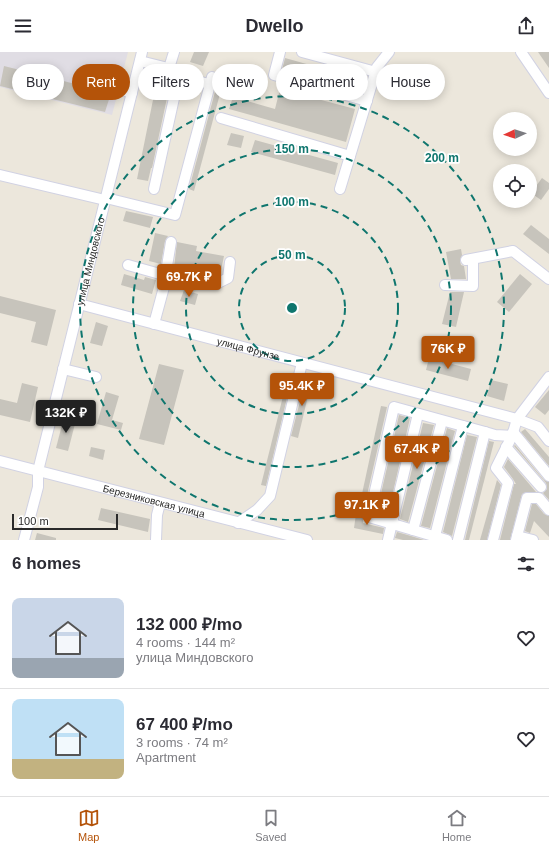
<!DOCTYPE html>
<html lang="en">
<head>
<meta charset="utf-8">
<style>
  :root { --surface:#fff; --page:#f7f7f7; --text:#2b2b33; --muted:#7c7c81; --line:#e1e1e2; --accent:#b45309 }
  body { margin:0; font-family:Arial,sans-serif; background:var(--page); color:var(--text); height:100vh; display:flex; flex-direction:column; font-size:15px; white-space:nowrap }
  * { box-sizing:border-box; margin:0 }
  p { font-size:13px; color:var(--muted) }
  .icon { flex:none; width:22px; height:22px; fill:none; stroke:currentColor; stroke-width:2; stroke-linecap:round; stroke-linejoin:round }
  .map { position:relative; height:488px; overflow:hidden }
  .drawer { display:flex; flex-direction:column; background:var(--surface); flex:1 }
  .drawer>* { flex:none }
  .guide { position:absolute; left:12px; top:12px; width:525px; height:36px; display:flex; gap:8px }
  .needle { width:26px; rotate:266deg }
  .controls { position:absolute; left:493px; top:60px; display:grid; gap:8px }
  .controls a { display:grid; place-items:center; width:44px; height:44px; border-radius:50%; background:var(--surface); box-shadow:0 2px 10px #0003; font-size:20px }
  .scale { position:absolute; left:12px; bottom:10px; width:106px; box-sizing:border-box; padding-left:4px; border:2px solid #2a2a2a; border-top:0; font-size:11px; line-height:14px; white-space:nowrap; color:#2a2a2a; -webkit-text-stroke:3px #fff; paint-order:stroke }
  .price { position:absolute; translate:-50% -34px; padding:0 9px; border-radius:4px; background:var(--accent); color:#fff; font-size:13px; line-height:26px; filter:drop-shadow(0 1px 2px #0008) }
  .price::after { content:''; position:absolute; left:50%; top:24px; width:12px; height:9px; margin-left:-6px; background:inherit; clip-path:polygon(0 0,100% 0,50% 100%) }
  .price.active { background:#222; color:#fff }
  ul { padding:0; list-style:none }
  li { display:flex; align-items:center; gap:12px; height:100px; padding:0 12px }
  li+li { border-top:1px solid var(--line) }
  li span { display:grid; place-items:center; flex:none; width:112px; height:80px; border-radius:8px; color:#555 }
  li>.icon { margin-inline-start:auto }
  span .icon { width:48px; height:48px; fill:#fffc; stroke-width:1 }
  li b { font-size:17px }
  h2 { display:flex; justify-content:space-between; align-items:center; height:48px; padding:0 12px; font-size:17px }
  .tag { padding:0 14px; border-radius:18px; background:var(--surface); box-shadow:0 2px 10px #0003; font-size:14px; line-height:36px }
  .tag.active { background:var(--accent); color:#fff }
  header { display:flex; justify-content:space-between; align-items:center; height:52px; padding:0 12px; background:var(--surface); font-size:18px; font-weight:800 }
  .menu { display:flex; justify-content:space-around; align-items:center; height:56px; border-top:1px solid var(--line); background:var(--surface); font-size:11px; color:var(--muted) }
  .menu a { display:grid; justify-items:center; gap:2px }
  .menu .active { color:var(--accent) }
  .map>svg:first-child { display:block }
  .industrial { fill:#e0dde4 }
  .building { fill:#c7c4bc }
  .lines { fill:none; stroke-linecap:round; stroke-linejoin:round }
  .minor-casing { stroke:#d1d2e3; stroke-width:12 }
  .minor { stroke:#fff; stroke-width:10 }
  .ring { fill:none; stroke:#0f766e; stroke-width:2; stroke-dasharray:7 5 }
  .labels { text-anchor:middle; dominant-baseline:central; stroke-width:3.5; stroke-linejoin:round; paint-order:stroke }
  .street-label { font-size:10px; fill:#2a2a2a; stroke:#fff }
  .centre { fill:#0f766e; stroke:#fff; stroke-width:2 }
  .ring-label { font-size:12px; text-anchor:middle; font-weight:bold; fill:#0f766e; stroke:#fff; stroke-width:3.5; stroke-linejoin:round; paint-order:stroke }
</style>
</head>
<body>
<header><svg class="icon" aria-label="menu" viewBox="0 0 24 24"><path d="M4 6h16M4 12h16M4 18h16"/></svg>Dwello<svg class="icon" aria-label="share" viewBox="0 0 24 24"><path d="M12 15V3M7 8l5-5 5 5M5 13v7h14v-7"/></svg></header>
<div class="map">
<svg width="549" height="488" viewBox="0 0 549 488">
  <rect width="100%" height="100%" fill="#ece7dc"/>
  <!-- industrial -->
  <polygon class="industrial" points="0,0 128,0 112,63 0,35"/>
  <!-- building -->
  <g class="building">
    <polygon points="194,0 209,0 203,14 190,10"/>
    <polygon points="538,0 549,0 549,16"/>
    <polygon points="285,6 364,28 360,40 282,18"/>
    <polygon points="4,14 111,41 105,60 0,34"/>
    <polygon points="188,32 202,37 200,42 187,39"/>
    <polygon points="216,36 221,38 194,139 189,137"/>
    <polygon points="280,37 355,57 346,90 229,57 233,45 275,57"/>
    <polygon points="154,43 167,46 152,116 151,116 148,129 137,127"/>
    <polygon points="231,81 244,84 241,96 227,93"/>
    <polygon points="255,88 338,111 335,123 251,100"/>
    <polygon points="542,126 549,131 549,137 541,148 531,141"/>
    <polygon points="126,159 153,165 150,176 123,169"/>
    <polygon points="531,173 549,187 549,202 523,182"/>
    <polygon points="155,181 168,184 165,189 161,212 149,209"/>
    <polygon points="177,190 197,194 196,199 224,204 220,223 216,225 174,216"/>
    <polygon points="461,197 462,203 460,209 461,213 464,214 466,227 451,227 446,200"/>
    <polygon points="124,222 144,228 145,225 156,228 152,242 121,233"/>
    <polygon points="520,222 532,232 509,260 497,250"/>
    <polygon points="184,238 198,242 195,253 180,249"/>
    <polygon points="450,240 464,240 456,275 442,272"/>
    <polygon points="0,244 56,258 47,294 31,290 36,270 0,261"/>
    <polygon points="96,270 108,274 102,294 90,291"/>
    <polygon points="429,306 471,317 468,329 426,318"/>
    <polygon points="159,312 184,318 164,393 139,387"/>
    <polygon points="307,322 313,323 298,386 291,384"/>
    <polygon points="288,324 292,325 266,434 261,433"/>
    <polygon points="491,328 508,332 504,349 487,344"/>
    <polygon points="22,331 38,335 30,370 0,363 0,347 17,351"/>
    <polygon points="549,338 549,358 545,363 535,355"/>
    <polygon points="106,340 119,344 112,368 123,371 121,378 97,372"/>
    <polygon points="381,354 387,355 365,452 360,451"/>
    <polygon points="399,363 410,366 388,462 377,459"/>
    <polygon points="64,365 76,368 68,399 56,396"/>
    <polygon points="423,371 434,373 408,470 400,467"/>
    <polygon points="447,376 455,379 430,476 421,474"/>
    <polygon points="525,377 549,405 549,414 521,380"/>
    <polygon points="467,383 477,385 452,484 443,480"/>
    <polygon points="489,389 494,390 469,488 465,488"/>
    <polygon points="515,393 544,428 549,430 549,448 543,441 547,437 546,431 514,394"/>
    <polygon points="91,395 105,398 103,408 89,404"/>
    <polygon points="508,407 536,440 527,440 522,442 510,488 500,488 514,432 516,432 513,427 504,415"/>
    <polygon points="497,428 501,433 487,488 480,488"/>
    <polygon points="532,452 536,452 544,462 549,464 549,485 534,469 530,481 525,479"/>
    <polygon points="101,456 150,467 148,480 98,468"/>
    <polygon points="356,462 363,463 363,471 384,476 383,482 354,476"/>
    <polygon points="397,480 411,484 424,488 403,488 395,486"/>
    <polygon points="37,481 56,486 56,488 35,488"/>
  </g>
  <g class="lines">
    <!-- minor casing -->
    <g class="minor-casing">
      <g id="minor">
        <polyline points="280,0 274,23 367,49"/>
        <polyline points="302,0 376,20"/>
        <polyline points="521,0 549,41"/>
        <polyline points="140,9 184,20 193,28 209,32"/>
        <polyline points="169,16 174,0"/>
        <polyline points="119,37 132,41"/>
        <polyline points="221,66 350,104"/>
        <polyline points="0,123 105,148"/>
        <polyline points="154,137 180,19"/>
        <polyline points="340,137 377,15 389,0"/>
        <polyline points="106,146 175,163 212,25"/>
        <polyline points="171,190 167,214 167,224 173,223 216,232 228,226 230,210"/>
        <polyline points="466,208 513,199 549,227"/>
        <polyline points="128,213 167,224 154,272"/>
        <polyline points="445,233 473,234 473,207"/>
        <path id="s1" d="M79,252L517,367L538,375L549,389"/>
        <polyline points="63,317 96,325"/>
        <polyline points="485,380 495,383 512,384 517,367 549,325"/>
        <polyline points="513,380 549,424"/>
        <polyline points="506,395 541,435"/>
        <path id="s2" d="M0,409L307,488"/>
        <polyline points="238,471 257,458 270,444 302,311"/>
        <polyline points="413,478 442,369"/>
        <polyline points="435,484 463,374"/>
        <polyline points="517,484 533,488"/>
        <path id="s3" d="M24,488L38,435V419L142,0"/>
        <polyline points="156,488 157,463 160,451"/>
        <polyline points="388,488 418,362"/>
        <polyline points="447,488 369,465 394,355 485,380 458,488"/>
        <polyline points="493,488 508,431 496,416 512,384"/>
        <polyline points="516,488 527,446 539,446 549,458"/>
      </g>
    </g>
    <!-- minor -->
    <use href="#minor" class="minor"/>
  </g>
  <!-- distance rings -->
  <g class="ring">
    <circle cx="292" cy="256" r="53"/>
    <circle cx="292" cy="256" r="106"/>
    <circle cx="292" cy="256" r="159"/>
    <circle cx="292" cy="256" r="212"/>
  </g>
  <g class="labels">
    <!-- street labels -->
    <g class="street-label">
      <text stroke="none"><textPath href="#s3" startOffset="287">улица Миндовского</textPath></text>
      <text stroke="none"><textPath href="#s1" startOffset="175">улица Фрунзе</textPath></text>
      <text stroke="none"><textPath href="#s2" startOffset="159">Березниковская улица</textPath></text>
    </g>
  </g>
  <circle cx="292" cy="256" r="6" class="centre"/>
  <g class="ring-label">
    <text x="292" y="101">150 m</text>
    <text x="442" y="110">200 m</text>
    <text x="292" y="154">100 m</text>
    <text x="292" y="207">50 m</text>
  </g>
</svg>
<div class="controls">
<a><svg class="needle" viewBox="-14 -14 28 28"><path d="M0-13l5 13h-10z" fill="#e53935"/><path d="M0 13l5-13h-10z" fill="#7c7c81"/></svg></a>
<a><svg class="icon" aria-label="locate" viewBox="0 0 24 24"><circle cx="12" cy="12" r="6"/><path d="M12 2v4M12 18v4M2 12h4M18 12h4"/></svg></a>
</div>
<div class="scale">100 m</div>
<b class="price" style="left:189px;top:246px">69.7K ₽</b>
<b class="price" style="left:448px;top:318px">76K ₽</b>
<b class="price" style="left:302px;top:355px">95.4K ₽</b>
<b class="price active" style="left:66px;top:382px">132K ₽</b>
<b class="price" style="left:417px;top:418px">67.4K ₽</b>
<b class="price" style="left:367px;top:474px">97.1K ₽</b>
<div class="guide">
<a class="tag">Buy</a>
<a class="tag active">Rent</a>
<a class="tag">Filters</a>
<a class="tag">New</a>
<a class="tag">Apartment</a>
<a class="tag">House</a>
</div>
</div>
<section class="drawer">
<h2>6 homes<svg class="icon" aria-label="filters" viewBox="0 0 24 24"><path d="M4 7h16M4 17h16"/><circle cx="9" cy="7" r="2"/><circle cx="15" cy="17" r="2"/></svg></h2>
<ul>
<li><span style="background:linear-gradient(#c9d6e8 75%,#9aa5b1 0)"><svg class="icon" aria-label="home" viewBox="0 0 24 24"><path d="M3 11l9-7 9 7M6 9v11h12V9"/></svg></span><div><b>132 000 ₽/mo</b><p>4 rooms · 144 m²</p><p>улица Миндовского</p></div><svg class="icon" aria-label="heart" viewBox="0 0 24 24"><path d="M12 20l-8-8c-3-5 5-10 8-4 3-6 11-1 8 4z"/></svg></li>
<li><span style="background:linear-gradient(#bfe0f5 75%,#c2b280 0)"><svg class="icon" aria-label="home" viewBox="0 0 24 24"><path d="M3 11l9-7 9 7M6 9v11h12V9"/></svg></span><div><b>67 400 ₽/mo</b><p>3 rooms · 74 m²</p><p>Apartment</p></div><svg class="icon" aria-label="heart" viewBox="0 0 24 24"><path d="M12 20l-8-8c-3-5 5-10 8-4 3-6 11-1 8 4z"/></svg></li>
</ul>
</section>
<nav class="menu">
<a class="active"><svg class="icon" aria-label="map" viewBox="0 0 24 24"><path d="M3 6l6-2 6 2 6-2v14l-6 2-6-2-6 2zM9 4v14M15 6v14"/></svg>Map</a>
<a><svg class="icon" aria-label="saved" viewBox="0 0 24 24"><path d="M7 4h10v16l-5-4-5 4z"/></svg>Saved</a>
<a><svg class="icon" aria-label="home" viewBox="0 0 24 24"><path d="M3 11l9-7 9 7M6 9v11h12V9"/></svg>Home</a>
</nav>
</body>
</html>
